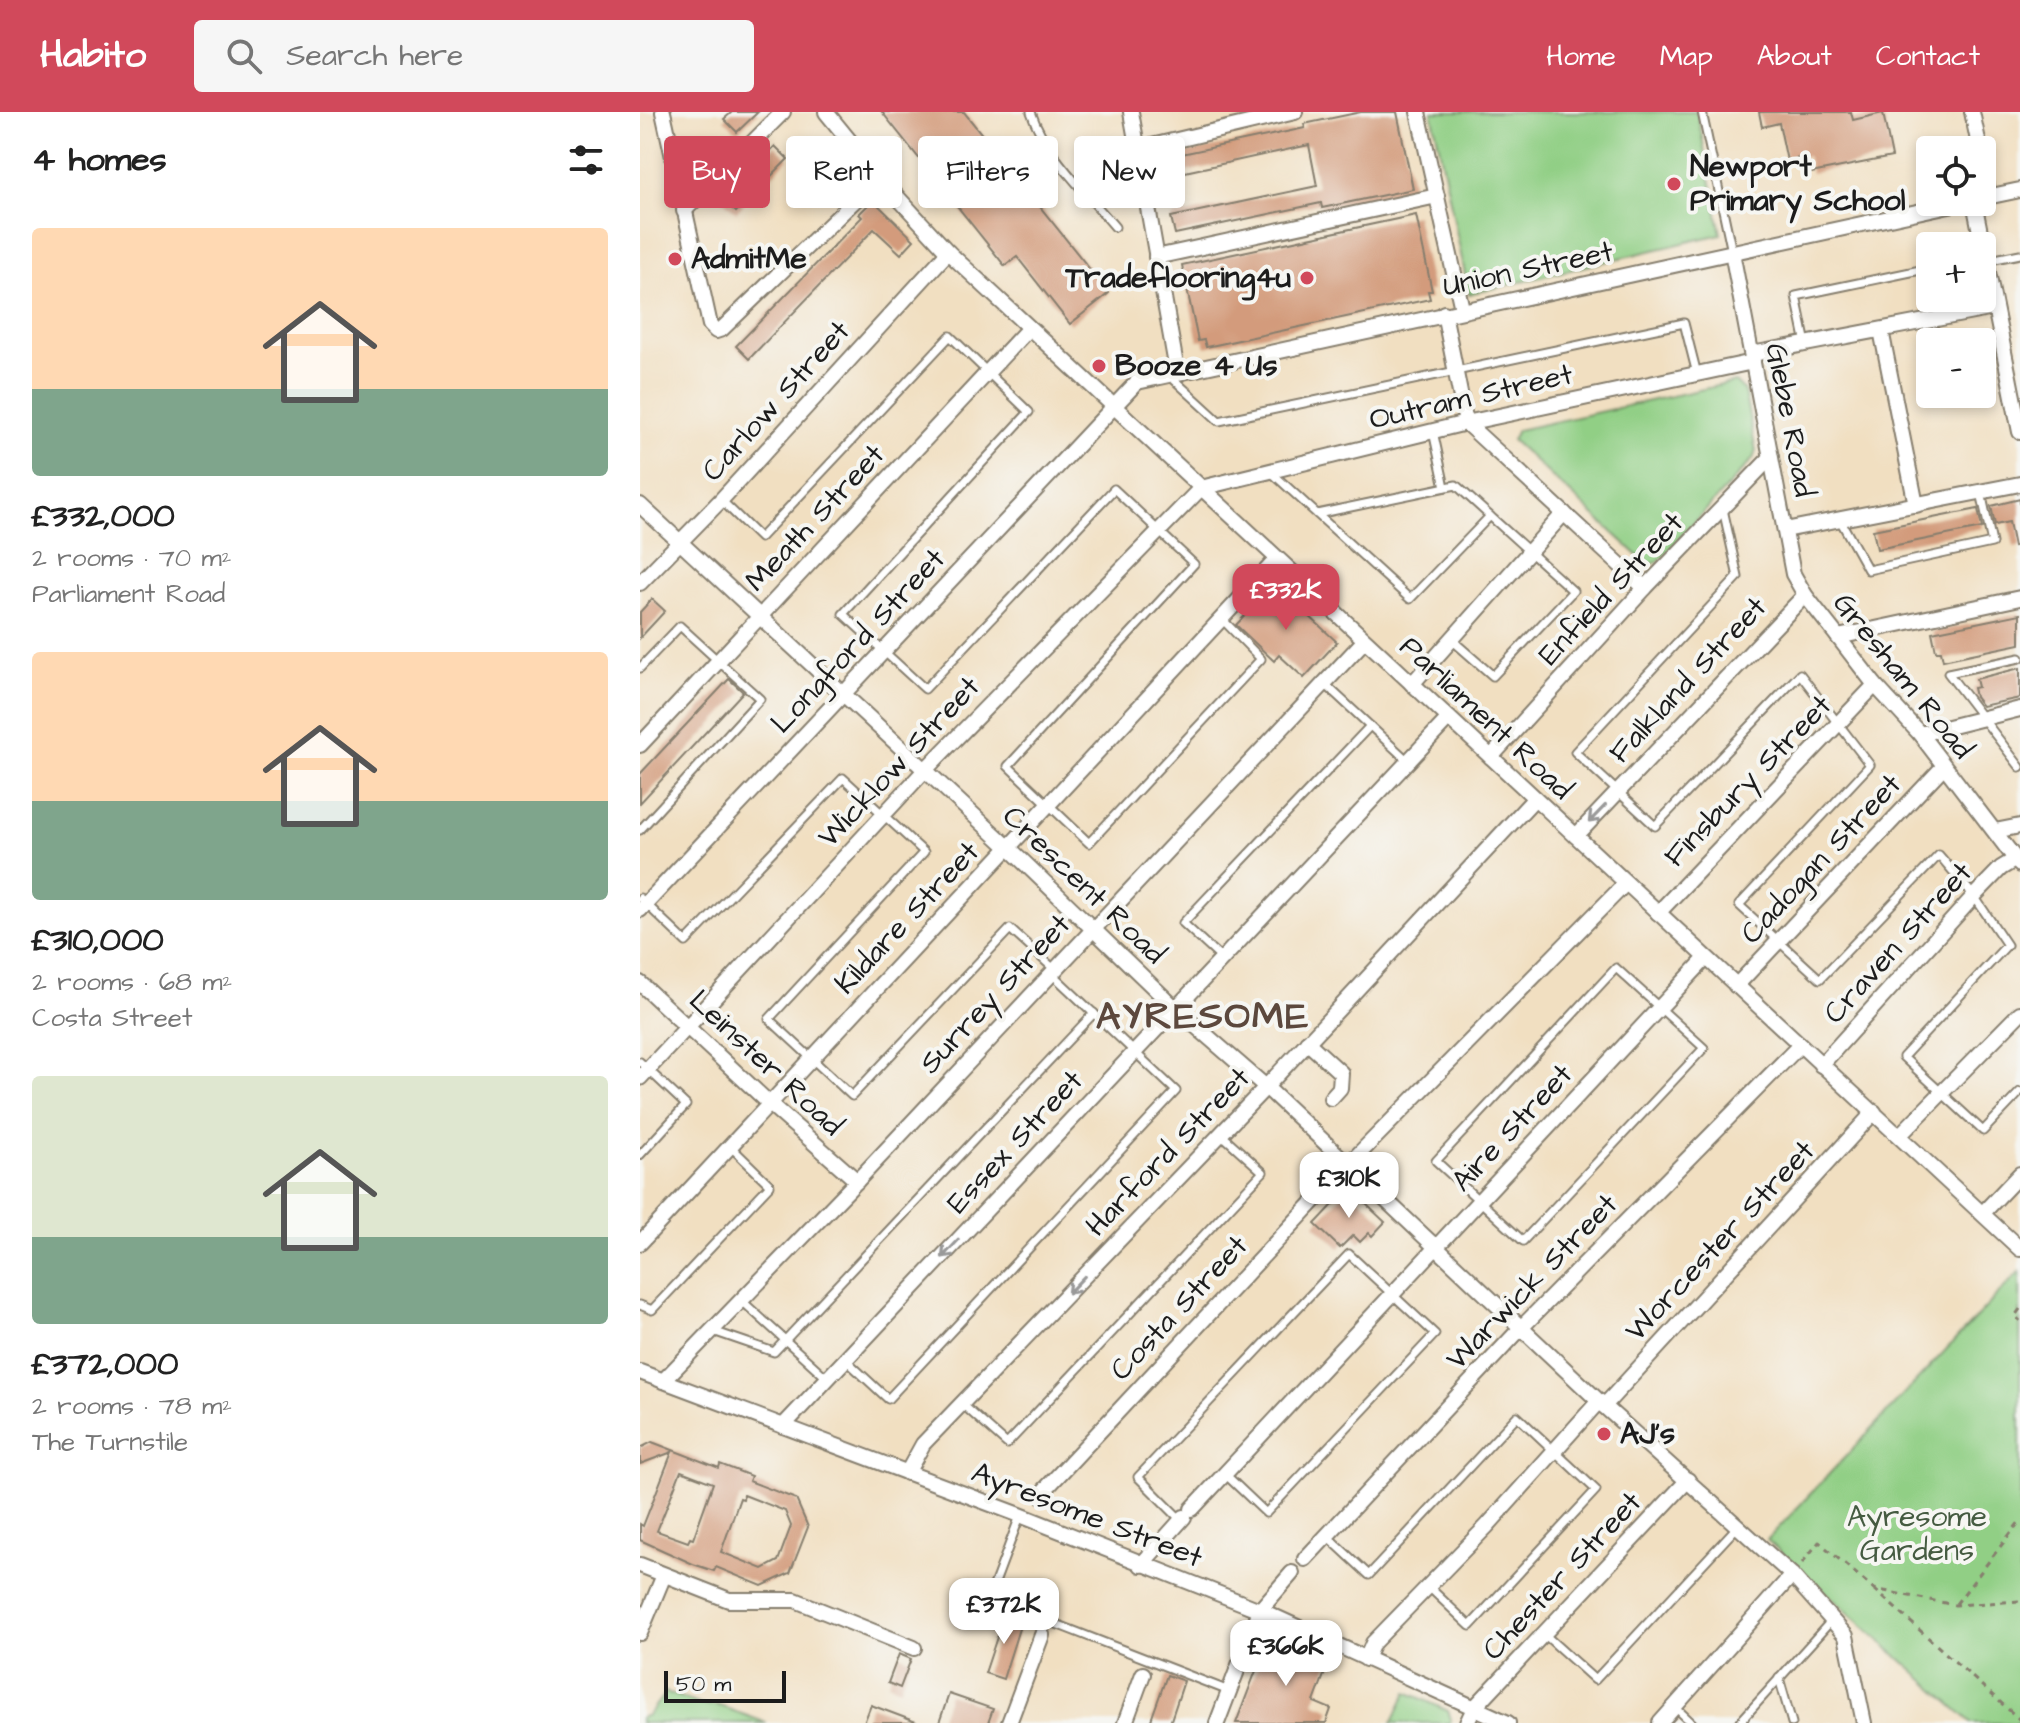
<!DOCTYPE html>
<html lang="en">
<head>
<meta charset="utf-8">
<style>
  :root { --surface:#fff; --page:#f6f6f6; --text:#222; --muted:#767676; --accent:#d1495b }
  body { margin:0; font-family:"Architects Daughter",sans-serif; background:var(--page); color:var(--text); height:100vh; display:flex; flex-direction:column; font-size:30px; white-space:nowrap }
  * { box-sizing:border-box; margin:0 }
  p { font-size:26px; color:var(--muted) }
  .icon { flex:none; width:44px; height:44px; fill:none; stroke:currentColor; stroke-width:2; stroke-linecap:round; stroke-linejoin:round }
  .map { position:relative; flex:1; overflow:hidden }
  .panel { display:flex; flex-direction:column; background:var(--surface); width:640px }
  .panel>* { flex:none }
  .guide { position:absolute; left:24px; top:24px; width:760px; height:72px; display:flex; gap:16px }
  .tools { position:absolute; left:1276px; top:24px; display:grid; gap:16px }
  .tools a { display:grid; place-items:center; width:80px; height:80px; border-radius:8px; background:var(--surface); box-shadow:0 4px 12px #0003; font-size:40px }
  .scale { position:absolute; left:24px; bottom:20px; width:122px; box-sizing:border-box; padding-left:8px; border:4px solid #1c1c1c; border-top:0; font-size:22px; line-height:28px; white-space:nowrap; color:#1c1c1c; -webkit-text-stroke:6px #f6f6f2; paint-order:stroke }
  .price { position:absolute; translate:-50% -68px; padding:0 18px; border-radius:16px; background:#fff; color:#222; font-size:26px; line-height:52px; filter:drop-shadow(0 2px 4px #0008) }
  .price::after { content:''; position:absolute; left:50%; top:48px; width:24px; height:18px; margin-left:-12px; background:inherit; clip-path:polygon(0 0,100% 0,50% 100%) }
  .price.current { background:var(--accent); color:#fff }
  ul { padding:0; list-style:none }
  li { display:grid; align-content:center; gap:16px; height:424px; padding:0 32px }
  li span { display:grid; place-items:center; height:248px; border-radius:8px; color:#555 }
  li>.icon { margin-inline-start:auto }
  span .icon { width:144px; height:144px; fill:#fffc; stroke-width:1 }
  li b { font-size:34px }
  h2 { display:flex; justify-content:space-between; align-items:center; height:96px; padding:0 32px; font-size:34px }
  .pill { padding:0 28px; border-radius:8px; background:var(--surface); box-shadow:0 4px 12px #0003; font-size:28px; line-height:72px }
  .pill.current { background:var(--accent); color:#fff }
  header { display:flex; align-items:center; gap:48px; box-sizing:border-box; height:112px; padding:0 40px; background:var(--accent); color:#fff }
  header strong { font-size:38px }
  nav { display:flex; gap:44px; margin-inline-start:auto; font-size:28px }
  .search { width:560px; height:72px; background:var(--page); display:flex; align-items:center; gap:20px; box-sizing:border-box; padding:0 28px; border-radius:8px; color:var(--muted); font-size:30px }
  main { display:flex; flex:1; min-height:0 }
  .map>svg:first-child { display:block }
  .green { fill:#91cf85; stroke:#567650; stroke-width:2 }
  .building { fill:#d39b7b; fill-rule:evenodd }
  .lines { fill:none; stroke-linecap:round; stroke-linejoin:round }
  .lane-casing { stroke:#867e6e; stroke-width:11 }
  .street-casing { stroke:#867e6e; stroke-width:18 }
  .path { stroke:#867e6e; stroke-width:3; stroke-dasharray:6 6; stroke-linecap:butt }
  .lane { stroke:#fff; stroke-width:7 }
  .street { stroke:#fff; stroke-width:14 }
  .oneway { stroke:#999 }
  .poi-dot { fill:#d1495b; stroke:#f6f6f2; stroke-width:3 }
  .labels { text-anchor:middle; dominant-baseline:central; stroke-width:8; stroke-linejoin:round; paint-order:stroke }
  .poi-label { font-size:30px; font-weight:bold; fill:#1c1c1c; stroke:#f6f6f2; text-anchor:start }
  .street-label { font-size:30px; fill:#1c1c1c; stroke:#f6f6f2 }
  .park-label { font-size:30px; fill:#455b41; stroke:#f6f6f2 }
  .district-label { font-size:38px; font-weight:bold; letter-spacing:2px; fill:#5c483d; stroke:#f6f6f2 }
</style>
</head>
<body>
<header>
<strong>Habito</strong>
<div class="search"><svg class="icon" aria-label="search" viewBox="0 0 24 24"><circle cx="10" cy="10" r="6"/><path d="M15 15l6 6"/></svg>Search here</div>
<nav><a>Home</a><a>Map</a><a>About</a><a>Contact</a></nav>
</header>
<main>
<section class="panel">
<h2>4 homes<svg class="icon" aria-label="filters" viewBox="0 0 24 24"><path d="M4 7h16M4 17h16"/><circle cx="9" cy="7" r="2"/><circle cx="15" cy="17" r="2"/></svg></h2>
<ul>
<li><span style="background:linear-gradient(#ffd9b3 65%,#7fa58c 0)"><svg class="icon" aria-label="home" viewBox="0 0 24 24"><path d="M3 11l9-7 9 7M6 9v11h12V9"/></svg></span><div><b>£332,000</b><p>2 rooms · 70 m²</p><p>Parliament Road</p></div></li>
<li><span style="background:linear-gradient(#ffd9b3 60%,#7fa58c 0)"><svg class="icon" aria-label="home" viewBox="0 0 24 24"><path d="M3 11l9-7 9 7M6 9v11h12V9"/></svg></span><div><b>£310,000</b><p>2 rooms · 68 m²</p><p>Costa Street</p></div></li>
<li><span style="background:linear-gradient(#dfe7d0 65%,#7fa58c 0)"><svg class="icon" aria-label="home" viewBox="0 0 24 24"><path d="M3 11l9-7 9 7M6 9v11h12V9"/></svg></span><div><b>£372,000</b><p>2 rooms · 78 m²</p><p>The Turnstile</p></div></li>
</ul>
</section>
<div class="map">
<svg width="1380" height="1611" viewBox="0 0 1380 1611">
  <rect width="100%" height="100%" fill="#f6f6f2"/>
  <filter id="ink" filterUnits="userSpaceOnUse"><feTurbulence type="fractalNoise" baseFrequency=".0125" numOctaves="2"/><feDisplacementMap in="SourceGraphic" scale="16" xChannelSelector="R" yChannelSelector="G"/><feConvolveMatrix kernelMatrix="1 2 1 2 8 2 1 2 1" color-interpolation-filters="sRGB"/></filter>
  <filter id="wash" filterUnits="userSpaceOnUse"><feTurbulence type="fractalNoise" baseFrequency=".006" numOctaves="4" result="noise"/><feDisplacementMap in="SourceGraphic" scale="32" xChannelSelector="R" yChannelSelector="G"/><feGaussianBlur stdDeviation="1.8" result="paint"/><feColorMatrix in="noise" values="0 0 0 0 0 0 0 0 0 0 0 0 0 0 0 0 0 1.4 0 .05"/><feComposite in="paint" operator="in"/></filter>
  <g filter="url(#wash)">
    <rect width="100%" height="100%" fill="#f1dfc1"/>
    <!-- green -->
    <g class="green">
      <polygon points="792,0 1057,0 1081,122 829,182"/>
      <polygon points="1095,270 1104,279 1116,339 1113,347 1018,450 1012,452 1005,450 872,328 877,318"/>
      <polygon points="1380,1159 1380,1611 1332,1611 1127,1428"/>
      <polygon points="26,1580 61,1593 77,1593 127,1611 0,1611 0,1606 8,1603"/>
      <polygon points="767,1580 808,1599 811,1607 810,1611 752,1611"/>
    </g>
    <g id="blocks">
      <!-- building -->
      <g class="building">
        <polygon points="92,0 118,0 97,20 84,7"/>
        <polygon points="242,0 324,0 469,181 430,212 377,145 365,154"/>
        <polygon points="721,0 757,0 773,77 682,96 681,91 535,122 531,105 677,74 669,33 522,65 518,47 665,16 664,12"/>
        <polygon points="1119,0 1211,0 1213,8 1243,1 1252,45 1171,61 1167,44 1147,49 1139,11 1122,15"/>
        <polygon points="135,34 148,47 96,100 82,87"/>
        <polygon points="233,88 274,128 261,142 234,117 109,247 96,234 222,105 219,102"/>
        <polygon points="776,103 792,179 788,179 790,187 566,235 564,228 558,229 542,153"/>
        <polygon points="1380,387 1380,434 1374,435 1369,410 1355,413 1351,394"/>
        <polygon points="1338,397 1342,416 1237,437 1233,418"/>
        <polygon points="635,472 697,530 664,566 639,543 634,549 596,513"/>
        <polygon points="12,487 25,499 0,526 0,500"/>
        <polygon points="1380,502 1380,532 1303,548 1301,539 1296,539 1292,520"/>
        <polygon points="1380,556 1380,586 1342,594 1335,585 1333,576 1338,575 1336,567"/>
        <polygon points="89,567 103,580 0,691 0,662"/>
        <polygon points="709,1076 745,1110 732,1124 729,1121 720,1130 713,1123 700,1136 675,1112"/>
        <path d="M12,1330L79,1356L80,1352L111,1364L109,1369L156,1387L168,1415L150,1461L122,1474L76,1455L74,1459L53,1452L0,1428V1412L3,1414L32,1340L0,1352V1336ZM41,1359L73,1371L53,1427L50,1426L48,1430L17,1419ZM104,1383L145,1399L151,1414L138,1449L123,1457L81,1440L100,1386L103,1387Z"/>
        <polygon points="365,1501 382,1507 363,1567 345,1561"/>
        <polygon points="635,1526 677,1545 678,1542 690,1547 674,1590 691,1597 686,1611 596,1611 619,1551 623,1552"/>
        <polygon points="259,1542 271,1547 260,1576 248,1571"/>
        <polygon points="527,1563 544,1569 530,1611 520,1611 511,1608"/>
        <polygon points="309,1582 353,1597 348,1611 299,1611"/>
        <polygon points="231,1593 276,1610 276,1611 224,1611"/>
      </g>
    </g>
  </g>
  <g filter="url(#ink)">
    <use href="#blocks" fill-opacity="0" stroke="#867e6e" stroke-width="2"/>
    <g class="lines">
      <!-- lane casing -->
      <g class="lane-casing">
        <g id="lane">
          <path d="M391,0C406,44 445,79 475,115"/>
          <polyline points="1062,0 1092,140"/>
          <polyline points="1345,149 1380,142"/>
          <polyline points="1301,186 1304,206"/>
          <polyline points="1166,232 1156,184 1290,156"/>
          <polyline points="530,264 579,309 1044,211 1057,262"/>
          <polyline points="793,319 805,375"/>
          <polyline points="631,360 770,487 850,404 816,373 677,402"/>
          <polyline points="81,388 120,426 310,224 389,300 203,502 285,577 474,377 554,452 368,654 449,731 621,547 582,507"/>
          <polyline points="1083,397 1098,465 935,640 1015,714 1160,562 1230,653 1099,793 1180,867 1299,743 1334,784 1367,833 1263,945 1343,1019 1380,980"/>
          <polyline points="1200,408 1228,458 1352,431 1341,380"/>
          <polyline points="812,528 853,564 933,479 850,404"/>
          <polyline points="1380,546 1308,561 1380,655"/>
          <polyline points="0,556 40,514 120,587 0,718"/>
          <polyline points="685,572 768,649"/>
          <polyline points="0,786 46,830 203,666 284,740 129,907 212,984 370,817 414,857"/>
          <polyline points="583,848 543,811 730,614"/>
          <polygon points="976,856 1064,936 883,1129 796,1049"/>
          <polyline points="0,950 46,993 0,1043"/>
          <polyline points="101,1188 188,1267"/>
          <polyline points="0,1193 12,1198 130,1073 90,1034"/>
          <polyline points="73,1219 134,1240 454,901"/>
          <polyline points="206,1248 248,1287 536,979 412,862"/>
          <polyline points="322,1292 367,1332 623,1060 581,1022"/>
          <polyline points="380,1404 353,1476 352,1484 357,1489 589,1579"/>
          <polyline points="541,1408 498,1365 709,1142 795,1222 626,1401 585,1362"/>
          <polyline points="687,1424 729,1463 877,1304 956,1378 830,1514 789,1475"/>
          <polyline points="904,1522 955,1568 1097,1415"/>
          <polyline points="1139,1566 1152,1611"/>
          <polyline points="1035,1595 1052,1611"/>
          <polyline points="1099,1611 1192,1508"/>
        </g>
      </g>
      <!-- street casing -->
      <g class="street-casing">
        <g id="street">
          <polyline points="23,0 70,213 76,219 82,217 239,65"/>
          <polyline points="186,0 239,65 308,140 1380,1137"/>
          <polyline points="491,0 537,259"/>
          <polyline points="778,0 822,197"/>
          <polyline points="1332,0 1340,38"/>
          <polyline points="499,37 655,0"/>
          <polyline points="1342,49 1349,85"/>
          <polyline points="1342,86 1380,78"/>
          <polyline points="1334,90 1380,320"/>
          <polyline points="44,99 143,0"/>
          <polyline points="1092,140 1153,462 1165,483 1198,525 1235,573 1280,622 1380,753"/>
          <polyline points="516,145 797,84"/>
          <polyline points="804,201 826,311 1005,476"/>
          <polyline points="1241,218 1276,393"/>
          <polyline points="1112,242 1354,196"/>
          <polyline points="0,393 368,735 536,897 626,975 964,1294 1152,1463 1206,1524 1224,1611"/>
          <polyline points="1145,418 1380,372"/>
          <polyline points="0,471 81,388 308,140"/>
          <polyline points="1198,525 1380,486"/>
          <polyline points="772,572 924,401"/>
          <polyline points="1280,622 1380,597"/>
          <polyline points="0,633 389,216"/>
          <polyline points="851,645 1005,476 1131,345"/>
          <polyline points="1355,719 1380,714"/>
          <polyline points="936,724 1165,483"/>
          <polyline points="0,798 497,270 1323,90"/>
          <polyline points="1018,801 1235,573"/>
          <polyline points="0,871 130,992 217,1069"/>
          <polyline points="1096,874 1303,655"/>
          <polyline points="667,930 701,961 700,976 691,986"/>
          <polyline points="1181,953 1334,784 1361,756 1376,747"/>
          <polyline points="0,966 285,658 561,376 826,311 1113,250"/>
          <polyline points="1260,1023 1380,901"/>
          <polyline points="1343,1101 1380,1062"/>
          <polyline points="0,1131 637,447"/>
          <polyline points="0,1260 380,1403 620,1498 868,1611"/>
          <polyline points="23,1269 217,1069 724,529"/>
          <polyline points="964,1294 1234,1000"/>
          <polyline points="143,1314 809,606"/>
          <polyline points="267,1361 283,1332 626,975 895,686"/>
          <polyline points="400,1383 707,1054 986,771"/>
          <polyline points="552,1397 1066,846"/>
          <polyline points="665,1447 881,1216 1160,933"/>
          <polyline points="0,1453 89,1488 155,1488 274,1536"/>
          <polyline points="501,1453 544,1405"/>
          <polyline points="0,1521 24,1463"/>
          <polyline points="726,1547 733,1531 847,1414 959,1289"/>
          <polyline points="369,1611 402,1523"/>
          <polyline points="485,1611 503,1562"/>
          <polyline points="577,1611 620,1498 652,1461"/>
          <polyline points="827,1611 834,1596 1048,1368"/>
          <polyline points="1020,1611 1152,1463"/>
        </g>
      </g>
      <!-- path -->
      <g class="path">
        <polyline points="1380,1197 1375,1204 1380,1209"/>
        <polyline points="1162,1451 1179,1430 1234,1477 1315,1493 1380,1489"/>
        <polyline points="1234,1477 1380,1608"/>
        <polyline points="1316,1492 1380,1409"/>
      </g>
      <!-- lane -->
      <use href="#lane" class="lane"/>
      <!-- street -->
      <use href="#street" class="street"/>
    </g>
    <!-- one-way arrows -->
    <defs><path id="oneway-shaft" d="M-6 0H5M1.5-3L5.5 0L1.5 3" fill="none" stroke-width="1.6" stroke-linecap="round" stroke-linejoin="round" transform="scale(2)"/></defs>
    <g class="oneway">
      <use href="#oneway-shaft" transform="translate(957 702) rotate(134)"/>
      <use href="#oneway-shaft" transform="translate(310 1137) rotate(133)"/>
      <use href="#oneway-shaft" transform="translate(436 1173) rotate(134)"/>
    </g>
  </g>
  <!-- markers -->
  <g class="poi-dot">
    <circle cx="1034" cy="72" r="8"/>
    <circle cx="35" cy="147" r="8"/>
    <circle cx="667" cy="166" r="8"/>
    <circle cx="459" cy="254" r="8"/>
    <circle cx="964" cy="1322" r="8"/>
  </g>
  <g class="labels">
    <!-- poi labels -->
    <g class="poi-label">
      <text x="1050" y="55">Newport<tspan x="1050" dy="34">Primary School</tspan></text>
      <text x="51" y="147">AdmitMe</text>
      <text x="651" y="166" text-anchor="end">Tradeflooring4u</text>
      <text x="475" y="254">Booze 4 Us</text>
      <text x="980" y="1322">AJ’s</text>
    </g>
    <!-- street labels -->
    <g class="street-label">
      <text transform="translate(888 157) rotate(-12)">Union Street</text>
      <text transform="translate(831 285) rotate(-13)">Outram Street</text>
      <text transform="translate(136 289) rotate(-48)">Carlow Street</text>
      <text transform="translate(1150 308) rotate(79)">Glebe Road</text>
      <text transform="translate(175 406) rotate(-47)">Meath Street</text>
      <text transform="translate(971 477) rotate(-47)">Enfield Street</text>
      <text transform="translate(218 529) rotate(-47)">Longford Street</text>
      <text transform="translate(1263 564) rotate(51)">Gresham Road</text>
      <text transform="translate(1048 568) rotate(-47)">Falkland Street</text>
      <text transform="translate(846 606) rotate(43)">Parliament Road</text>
      <text transform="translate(259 650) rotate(-47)">Wicklow Street</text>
      <text transform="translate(1108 669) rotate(-46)">Finsbury Street</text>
      <text transform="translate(1181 747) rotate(-47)">Cadogan Street</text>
      <text transform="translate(444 773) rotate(44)">Crescent Road</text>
      <text transform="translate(267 806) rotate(-47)">Kildare Street</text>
      <text transform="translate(1258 831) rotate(-48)">Craven Street</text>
      <text transform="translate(355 882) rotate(-47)">Surrey Street</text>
      <text transform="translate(126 951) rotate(43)">Leinster Road</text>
      <text transform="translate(872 1016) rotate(-47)">Aire Street</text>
      <text transform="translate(375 1030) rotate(-47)">Essex Street</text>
      <text transform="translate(528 1040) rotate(-46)">Harford Street</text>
      <text transform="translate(1080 1129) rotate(-47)">Worcester Street</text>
      <text transform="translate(892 1170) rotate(-46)">Warwick Street</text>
      <text transform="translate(539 1196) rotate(-47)">Costa Street</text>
      <text transform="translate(447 1403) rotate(21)">Ayresome Street</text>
      <text transform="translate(922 1464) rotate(-47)">Chester Street</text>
    </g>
    <!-- park labels -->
    <g class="park-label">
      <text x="1277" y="1405">Ayresome<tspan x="1277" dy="34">Gardens</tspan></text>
    </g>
    <!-- district labels -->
    <g class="district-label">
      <text x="563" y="905">AYRESOME</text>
    </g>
  </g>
</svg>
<div class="tools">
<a><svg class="icon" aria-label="locate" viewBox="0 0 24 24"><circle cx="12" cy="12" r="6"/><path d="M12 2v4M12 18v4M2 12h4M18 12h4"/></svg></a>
<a>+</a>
<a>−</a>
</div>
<div class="scale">50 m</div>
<b class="price current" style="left:646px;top:520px">£332K</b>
<b class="price" style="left:709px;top:1108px">£310K</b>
<b class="price" style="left:364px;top:1534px">£372K</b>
<b class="price" style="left:646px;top:1576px">£366K</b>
<div class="guide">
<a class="pill current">Buy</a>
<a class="pill">Rent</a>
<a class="pill">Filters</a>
<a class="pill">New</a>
</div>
</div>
</main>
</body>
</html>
